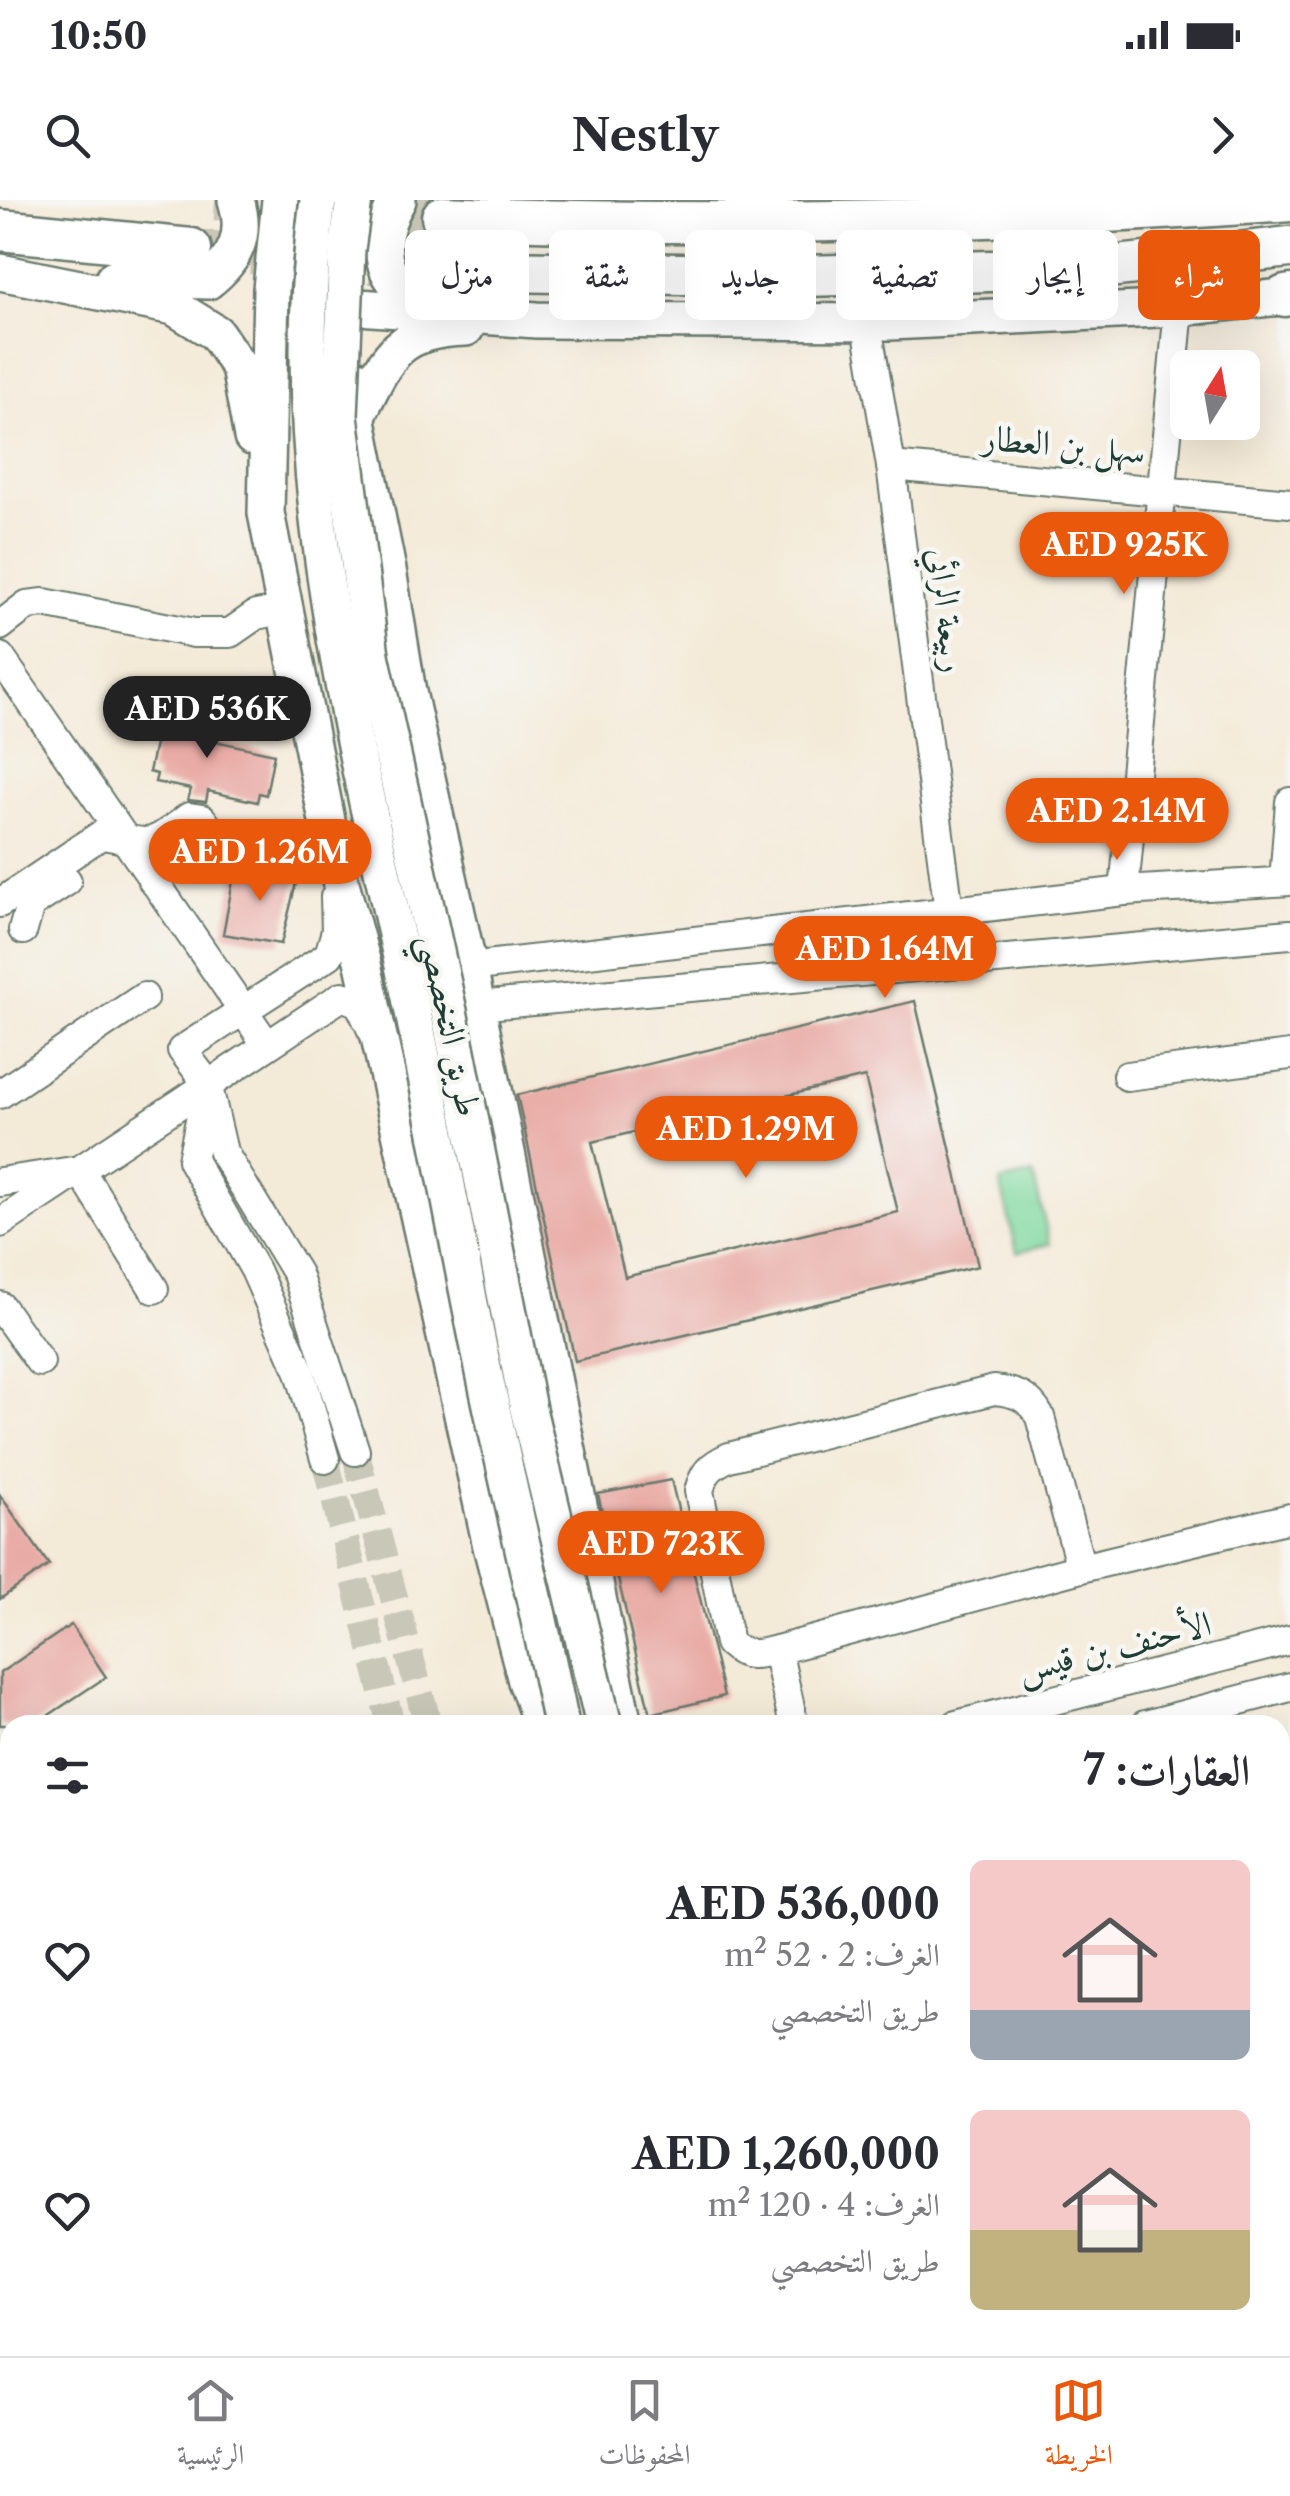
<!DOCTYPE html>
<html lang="ar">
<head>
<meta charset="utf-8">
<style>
  :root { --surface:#fff; --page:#f7f7f7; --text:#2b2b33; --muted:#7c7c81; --line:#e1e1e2; --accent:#ea580c }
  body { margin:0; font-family:"Libre Caslon Text",Amiri,serif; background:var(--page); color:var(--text); direction:rtl; height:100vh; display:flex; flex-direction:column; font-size:38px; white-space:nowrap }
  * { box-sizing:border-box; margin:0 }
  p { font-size:32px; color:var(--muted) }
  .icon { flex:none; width:55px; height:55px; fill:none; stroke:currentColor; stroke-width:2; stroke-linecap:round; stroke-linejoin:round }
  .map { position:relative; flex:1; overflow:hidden; direction:ltr }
  .sheet { position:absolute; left:0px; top:1515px; width:1290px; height:642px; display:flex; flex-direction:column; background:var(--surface); border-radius:30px 30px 0 0; box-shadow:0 10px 40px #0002; direction:rtl }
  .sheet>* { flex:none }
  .top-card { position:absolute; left:30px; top:30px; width:1230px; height:90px; direction:rtl; display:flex; gap:20px }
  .needle { width:65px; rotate:11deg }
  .tools { position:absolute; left:1170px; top:150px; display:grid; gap:20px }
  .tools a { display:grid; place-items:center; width:90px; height:90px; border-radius:15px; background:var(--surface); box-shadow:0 10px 40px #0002; font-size:50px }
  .price { position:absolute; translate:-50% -85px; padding:0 22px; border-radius:35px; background:var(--accent); color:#fff; font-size:32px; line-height:65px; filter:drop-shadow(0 2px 5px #0008) }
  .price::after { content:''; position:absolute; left:50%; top:60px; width:30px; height:22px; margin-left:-15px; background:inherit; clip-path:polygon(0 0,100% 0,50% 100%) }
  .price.selected { background:#222; color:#fff }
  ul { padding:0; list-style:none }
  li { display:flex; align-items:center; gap:30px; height:250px; padding:0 40px }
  li span { display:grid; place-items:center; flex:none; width:280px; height:200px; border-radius:15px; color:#555 }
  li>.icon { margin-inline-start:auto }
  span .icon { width:120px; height:120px; fill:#fffc; stroke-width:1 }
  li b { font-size:42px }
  h2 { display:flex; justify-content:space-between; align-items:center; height:120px; padding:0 40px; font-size:42px }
  .chip { padding:0 35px; border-radius:15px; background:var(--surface); box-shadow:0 10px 40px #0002; font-size:35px; line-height:90px }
  .chip.selected { background:var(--accent); color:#fff }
  .status { display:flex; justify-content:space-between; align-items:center; height:70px; padding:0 50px; background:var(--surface); direction:ltr }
  .status svg { height:28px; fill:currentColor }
  header { display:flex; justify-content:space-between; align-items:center; height:130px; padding:0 40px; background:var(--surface); font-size:45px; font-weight:700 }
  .tabs { display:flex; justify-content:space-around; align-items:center; height:140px; border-top:2px solid var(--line); background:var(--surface); font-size:28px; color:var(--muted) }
  .tabs a { display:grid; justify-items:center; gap:5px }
  .tabs .selected { color:var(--accent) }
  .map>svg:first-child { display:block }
  .green { fill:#7ed89f; stroke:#4e8a6a; stroke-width:2.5 }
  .building { fill:#e9aba6; fill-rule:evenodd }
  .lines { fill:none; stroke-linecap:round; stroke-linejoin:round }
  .minor-tunnel { stroke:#c9c7b7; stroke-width:28; stroke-dasharray:28 14; stroke-linecap:butt }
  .highway-tunnel { stroke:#c9c7b7; stroke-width:40; stroke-dasharray:40 20; stroke-linecap:butt }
  .minor-casing { stroke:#6a7a6d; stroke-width:32 }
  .major-casing { stroke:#6a7a6d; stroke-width:40 }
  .highway-casing { stroke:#6a7a6d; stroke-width:45 }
  .path { stroke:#6a7a6d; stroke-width:4; stroke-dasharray:8 8; stroke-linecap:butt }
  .minor { stroke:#fff; stroke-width:28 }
  .major { stroke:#fff; stroke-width:35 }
  .highway { stroke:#fff; stroke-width:40 }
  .major-bridge-casing { stroke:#6a7a6d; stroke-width:40; stroke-linecap:butt }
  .major-bridge { stroke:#fff; stroke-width:35 }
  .labels { text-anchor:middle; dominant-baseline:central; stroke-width:9; stroke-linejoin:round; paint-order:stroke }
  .street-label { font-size:35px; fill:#1f3d34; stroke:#f6f6f2 }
</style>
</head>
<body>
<div class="status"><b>10:50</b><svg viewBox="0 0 49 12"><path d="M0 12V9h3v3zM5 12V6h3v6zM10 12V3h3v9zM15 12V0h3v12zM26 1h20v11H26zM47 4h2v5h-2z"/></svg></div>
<header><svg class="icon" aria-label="forward" viewBox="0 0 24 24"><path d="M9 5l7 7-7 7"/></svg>Nestly<svg class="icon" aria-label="search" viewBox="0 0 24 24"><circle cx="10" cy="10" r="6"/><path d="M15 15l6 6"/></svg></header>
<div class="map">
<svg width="1290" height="2156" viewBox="0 0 1290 2156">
  <rect width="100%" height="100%" fill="#f6f6f2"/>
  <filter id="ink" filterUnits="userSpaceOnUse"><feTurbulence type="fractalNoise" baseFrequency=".01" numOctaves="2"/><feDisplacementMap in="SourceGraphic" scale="20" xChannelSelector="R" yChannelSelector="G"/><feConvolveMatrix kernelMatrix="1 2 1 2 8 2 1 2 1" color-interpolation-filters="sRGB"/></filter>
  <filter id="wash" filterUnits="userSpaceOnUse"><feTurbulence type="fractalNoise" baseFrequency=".0048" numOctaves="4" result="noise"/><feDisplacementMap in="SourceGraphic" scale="40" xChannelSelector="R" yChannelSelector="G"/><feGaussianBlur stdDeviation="2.25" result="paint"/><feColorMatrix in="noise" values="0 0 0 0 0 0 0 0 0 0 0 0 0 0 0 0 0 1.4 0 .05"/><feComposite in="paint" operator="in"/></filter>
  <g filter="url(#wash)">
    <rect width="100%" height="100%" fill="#f4ead8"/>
    <!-- green -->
    <polygon class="green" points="1033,974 1050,1044 1017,1052 1000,982"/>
    <g id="blocks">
      <!-- building -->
      <g class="building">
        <polygon points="171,512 215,521 211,540 274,554 266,595 259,593 257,602 208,591 206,602 188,600 191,589 155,582 157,574 149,572 160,521 168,523"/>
        <polygon points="236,665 298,675 281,744 223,734"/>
        <path d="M915,801L978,1066L575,1161L517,895ZM865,877L898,1012L625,1077L592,942Z"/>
        <polygon points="671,1280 724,1496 650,1514 598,1294"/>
        <polygon points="0,1295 49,1365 0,1399"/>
        <polygon points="71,1425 106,1477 34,1525 0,1525 0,1473"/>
      </g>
    </g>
  </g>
  <g filter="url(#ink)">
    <use href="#blocks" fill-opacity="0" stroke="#6a7a6d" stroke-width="2.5"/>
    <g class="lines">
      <!-- minor-tunnel -->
      <g class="minor-tunnel">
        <polyline points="355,1251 428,1525"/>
        <polyline points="325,1259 391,1525"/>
      </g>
      <!-- highway-tunnel -->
      <g class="highway-tunnel">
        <polyline points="215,0 442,17"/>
        <polyline points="191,49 441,70"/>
      </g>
      <!-- minor casing -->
      <g class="minor-casing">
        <g id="minor">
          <polyline points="866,120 891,266 949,711"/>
          <polyline points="891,266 1290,303"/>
          <polyline points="0,426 27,405 44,403 194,433 230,433 256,415 283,410"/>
          <polyline points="0,457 267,845"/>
          <polyline points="1284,681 1290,602"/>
          <polyline points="1124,691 1179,108"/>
          <polyline points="335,697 336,731 329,755 182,850 207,883 223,952 297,1074 355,1251"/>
          <path d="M0,703L101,635C152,642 144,652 189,617L202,619L208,627L206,640L153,681"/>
          <polyline points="23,730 30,705 67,681"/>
          <polyline points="469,767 1124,691 1290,681"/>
          <polyline points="476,806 1290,734"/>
          <polyline points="1127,876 1290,855"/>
          <polyline points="0,894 144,797"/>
          <polyline points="205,895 192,960 255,1070 300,1172 325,1259"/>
          <polyline points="0,982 80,970 154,1089"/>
          <polyline points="0,1023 342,796 359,803 372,830"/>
          <polyline points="0,1106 40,1162"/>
          <path d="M777,1450C756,1455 745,1458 729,1443L699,1291C704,1272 711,1265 729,1257L994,1190C1017,1192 1029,1197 1040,1217L1081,1368"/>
          <polyline points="794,1525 777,1450 1081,1368 1290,1318"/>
          <polyline points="956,1525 1290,1440"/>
          <polyline points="1145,1525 1290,1487"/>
          <polyline points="0,2051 10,2050"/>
          <polyline points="0,2085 10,2084"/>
          <polyline points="533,2148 534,2156"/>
          <polyline points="1174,2148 1176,2156"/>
          <polyline points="370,2156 464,2148"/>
          <polyline points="1087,2156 1106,2148"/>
        </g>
      </g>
      <!-- major casing -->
      <g class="major-casing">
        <g id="major">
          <polyline points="280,0 271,89 266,313 335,661 363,764 491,1346 526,1481 542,1525"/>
          <path d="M398,0C381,28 375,65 402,89C411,98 427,100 440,104"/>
          <polyline points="0,72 174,107 216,133 239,167 252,237"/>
          <path d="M114,78L208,81C236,59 247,35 236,0"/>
          <polyline points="325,83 359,107 537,120 890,122 1179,108 1290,96"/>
          <polyline points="358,178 357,216 388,370 408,492 469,767 624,1525"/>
          <path d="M360,211C388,154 398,130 466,128"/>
          <polyline points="706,2148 708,2156"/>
          <polyline points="756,2148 758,2156"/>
        </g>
      </g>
      <!-- highway casing -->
      <g class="highway-casing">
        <g id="highway">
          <path d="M442,17C726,28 1007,21 1290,1"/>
          <polyline points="0,30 191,49"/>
          <polyline points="441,70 804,76 1099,68 1290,47"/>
          <polyline points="1285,96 1290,95"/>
        </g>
      </g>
      <!-- path -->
      <polyline class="path" points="617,2148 618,2156"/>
      <!-- minor -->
      <use href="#minor" class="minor"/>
      <!-- major -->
      <use href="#major" class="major"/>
      <!-- highway -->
      <use href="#highway" class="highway"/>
      <!-- major-bridge casing -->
      <g class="major-bridge-casing">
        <g id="major-bridge">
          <path d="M318,0C281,266 353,535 409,793C438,930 461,1068 491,1205C514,1312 540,1418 561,1525"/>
          <polyline points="354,0 347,49 340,216 371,455 449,811 528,1209 604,1525"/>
        </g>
      </g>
      <!-- major-bridge -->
      <use href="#major-bridge" class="major-bridge"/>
    </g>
  </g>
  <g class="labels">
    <!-- street labels -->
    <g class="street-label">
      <text transform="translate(1064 244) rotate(5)">سهل بن العطار</text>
      <text transform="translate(948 410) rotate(83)">ربيعة الرائي</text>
      <text transform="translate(451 825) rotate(78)">طريق التخصصي</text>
      <text transform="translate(1114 1446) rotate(-14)">الأحنف بن قيس</text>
    </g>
  </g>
</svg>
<div class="tools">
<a><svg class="needle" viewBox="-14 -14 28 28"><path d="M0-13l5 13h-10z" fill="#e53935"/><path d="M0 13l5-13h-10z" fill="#7c7c81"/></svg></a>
</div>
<b class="price" style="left:1124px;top:397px">AED 925K</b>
<b class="price selected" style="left:207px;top:561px">AED 536K</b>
<b class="price" style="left:1117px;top:663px">AED 2.14M</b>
<b class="price" style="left:260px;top:704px">AED 1.26M</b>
<b class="price" style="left:885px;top:801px">AED 1.64M</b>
<b class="price" style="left:746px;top:981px">AED 1.29M</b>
<b class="price" style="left:661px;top:1396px">AED 723K</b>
<div class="top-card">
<a class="chip selected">شراء</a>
<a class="chip">إيجار</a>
<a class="chip">تصفية</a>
<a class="chip">جديد</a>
<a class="chip">شقة</a>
<a class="chip">منزل</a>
</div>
<section class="sheet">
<h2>العقارات: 7<svg class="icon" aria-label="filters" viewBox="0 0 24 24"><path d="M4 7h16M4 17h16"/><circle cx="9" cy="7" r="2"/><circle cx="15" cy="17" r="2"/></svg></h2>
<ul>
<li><span style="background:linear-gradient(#f6c9c9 75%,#9aa5b1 0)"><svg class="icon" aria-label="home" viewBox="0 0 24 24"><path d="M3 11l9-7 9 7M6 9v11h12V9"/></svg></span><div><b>AED 536,000</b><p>الغرف: 2 · 52 m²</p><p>طريق التخصصي</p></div><svg class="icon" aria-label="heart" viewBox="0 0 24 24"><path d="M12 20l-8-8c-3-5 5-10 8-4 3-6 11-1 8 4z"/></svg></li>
<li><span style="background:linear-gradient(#f6c9c9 60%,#c2b280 0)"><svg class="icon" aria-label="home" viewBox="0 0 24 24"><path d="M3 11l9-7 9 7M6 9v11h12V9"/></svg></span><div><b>AED 1,260,000</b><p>الغرف: 4 · 120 m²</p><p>طريق التخصصي</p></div><svg class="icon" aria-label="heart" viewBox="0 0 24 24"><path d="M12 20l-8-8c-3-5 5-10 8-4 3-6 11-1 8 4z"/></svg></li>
</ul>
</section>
</div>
<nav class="tabs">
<a class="selected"><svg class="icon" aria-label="map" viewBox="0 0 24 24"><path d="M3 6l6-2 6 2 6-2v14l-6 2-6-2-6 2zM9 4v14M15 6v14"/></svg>الخريطة</a>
<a><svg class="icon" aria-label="saved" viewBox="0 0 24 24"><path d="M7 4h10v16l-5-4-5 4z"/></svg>المحفوظات</a>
<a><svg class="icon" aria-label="home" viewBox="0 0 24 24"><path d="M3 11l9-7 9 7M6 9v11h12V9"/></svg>الرئيسية</a>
</nav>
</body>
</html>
